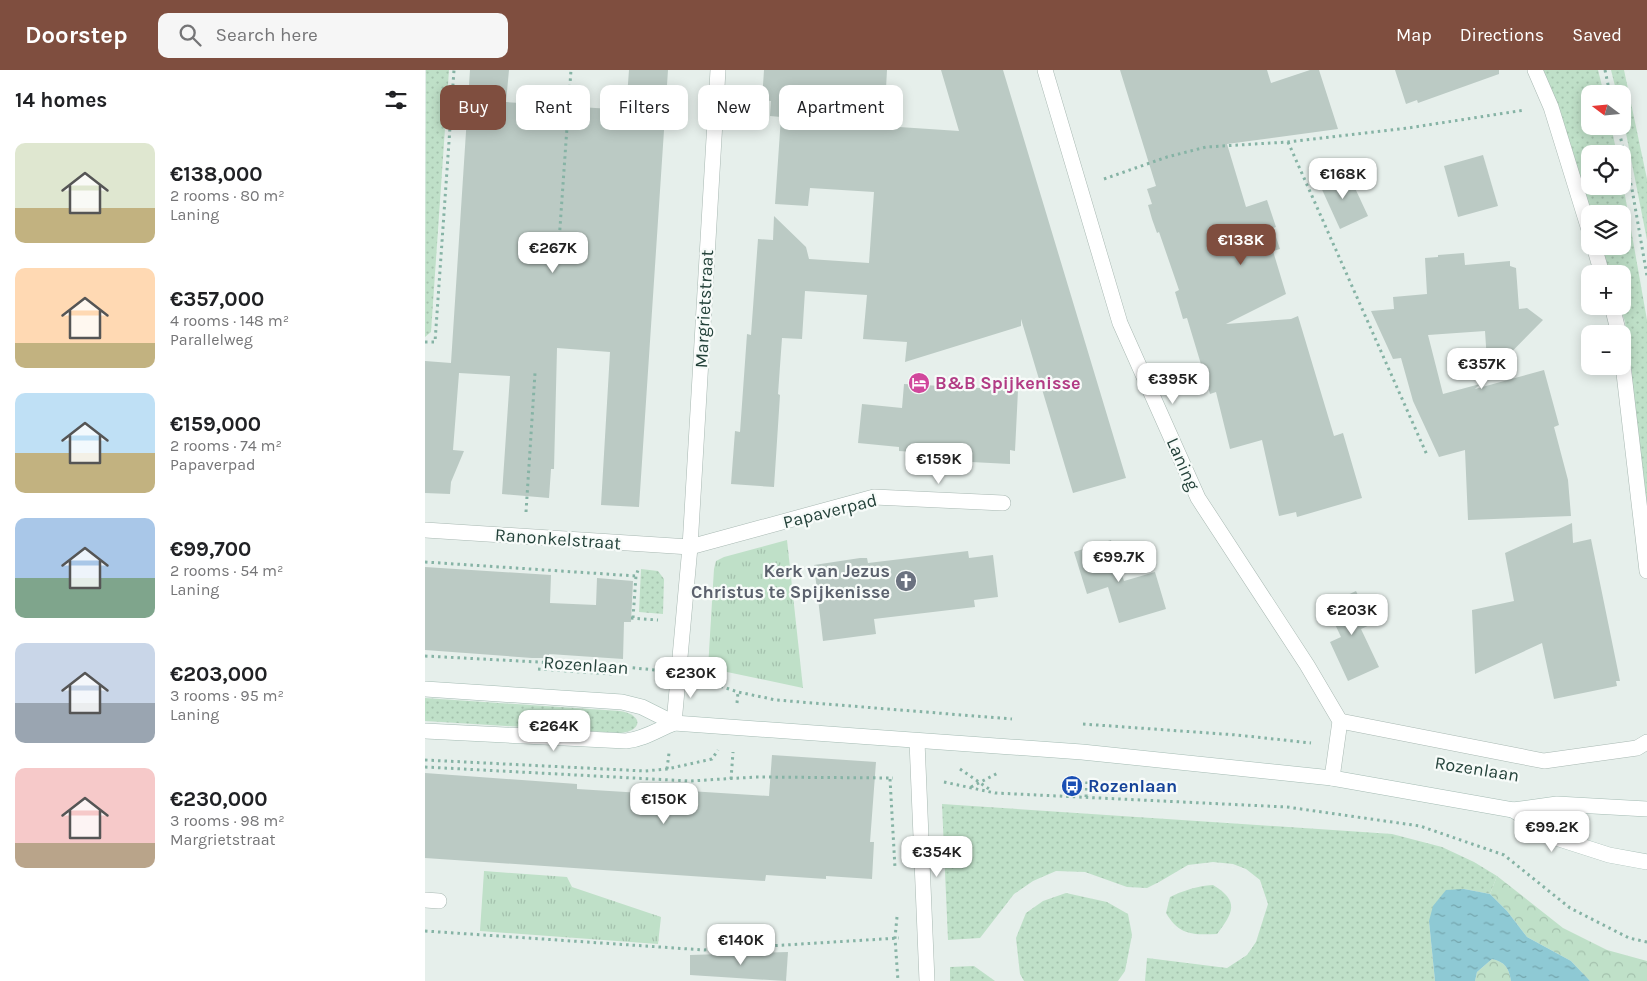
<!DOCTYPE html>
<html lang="en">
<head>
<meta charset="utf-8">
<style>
  :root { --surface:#fff; --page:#f6f6f6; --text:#202124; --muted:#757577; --accent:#7f4e3f }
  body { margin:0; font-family:Karla,sans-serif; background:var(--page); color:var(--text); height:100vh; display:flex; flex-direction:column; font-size:19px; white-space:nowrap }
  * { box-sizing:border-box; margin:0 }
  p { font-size:16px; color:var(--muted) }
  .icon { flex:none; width:28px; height:28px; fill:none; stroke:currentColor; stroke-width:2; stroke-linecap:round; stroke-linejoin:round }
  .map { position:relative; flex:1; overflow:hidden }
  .side { display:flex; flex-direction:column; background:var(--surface); width:425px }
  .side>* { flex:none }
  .top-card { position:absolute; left:15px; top:15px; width:475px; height:45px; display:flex; gap:10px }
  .needle { width:32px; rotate:286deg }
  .controls { position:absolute; left:1156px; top:15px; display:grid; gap:10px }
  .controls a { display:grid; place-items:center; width:50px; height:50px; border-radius:10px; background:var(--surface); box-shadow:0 2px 12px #0003; font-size:25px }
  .price { position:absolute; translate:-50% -42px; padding:0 11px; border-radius:10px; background:#fff; color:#222; font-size:16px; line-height:32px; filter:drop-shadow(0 1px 2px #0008) }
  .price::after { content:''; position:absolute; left:50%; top:30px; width:15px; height:11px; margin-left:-8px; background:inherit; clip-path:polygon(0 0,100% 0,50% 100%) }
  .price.on { background:var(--accent); color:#fff }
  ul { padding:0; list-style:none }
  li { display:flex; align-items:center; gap:15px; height:125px; padding:0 15px }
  li span { display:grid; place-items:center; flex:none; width:140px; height:100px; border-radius:10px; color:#555 }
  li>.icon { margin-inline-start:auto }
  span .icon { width:60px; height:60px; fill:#fffc; stroke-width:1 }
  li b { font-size:21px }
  h2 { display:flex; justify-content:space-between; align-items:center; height:60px; padding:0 15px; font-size:21px }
  .pill { padding:0 18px; border-radius:10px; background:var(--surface); box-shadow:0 2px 12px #0003; font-size:18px; line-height:45px }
  .pill.on { background:var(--accent); color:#fff }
  header { display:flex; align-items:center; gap:30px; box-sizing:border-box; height:70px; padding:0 25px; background:var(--accent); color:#fff }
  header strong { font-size:24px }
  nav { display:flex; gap:28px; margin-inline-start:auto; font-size:18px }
  .search { width:350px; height:45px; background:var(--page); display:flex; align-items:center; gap:12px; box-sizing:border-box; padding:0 18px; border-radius:10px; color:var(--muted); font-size:19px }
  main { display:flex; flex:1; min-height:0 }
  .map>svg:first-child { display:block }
  .grass { fill:url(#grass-dots) }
  .forest { fill:url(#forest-crowns) }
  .park { fill:url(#park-tufts) }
  .water { fill:url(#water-ripples) }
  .building { fill:#bbcac4 }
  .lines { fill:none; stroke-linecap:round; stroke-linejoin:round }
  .lane-casing { stroke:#a8b8b2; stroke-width:16 }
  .street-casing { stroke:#a8b8b2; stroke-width:16 }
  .secondary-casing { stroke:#a4bbb3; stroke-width:16 }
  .path { stroke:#86b3a5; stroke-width:3; stroke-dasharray:2.5 4; stroke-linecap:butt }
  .lane { stroke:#fff; stroke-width:15 }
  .street { stroke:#fff; stroke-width:15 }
  .secondary { stroke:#fff; stroke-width:15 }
  .labels { text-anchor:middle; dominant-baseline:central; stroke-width:4.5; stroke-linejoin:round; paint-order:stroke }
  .street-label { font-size:18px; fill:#24423a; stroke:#f7fbf9 }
  .hotel-label { font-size:18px; font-weight:bold; fill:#b23c85; stroke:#f7fbf9; text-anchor:start }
  .worship-label { font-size:18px; font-weight:bold; fill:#5b616d; stroke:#f7fbf9; text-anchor:end }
  .transit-label { font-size:18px; font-weight:bold; fill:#164399; stroke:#f7fbf9; text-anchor:start }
</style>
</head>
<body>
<header>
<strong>Doorstep</strong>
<div class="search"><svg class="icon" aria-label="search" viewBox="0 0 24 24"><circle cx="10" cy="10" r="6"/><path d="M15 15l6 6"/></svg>Search here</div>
<nav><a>Map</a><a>Directions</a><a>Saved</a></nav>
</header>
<main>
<section class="side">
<h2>14 homes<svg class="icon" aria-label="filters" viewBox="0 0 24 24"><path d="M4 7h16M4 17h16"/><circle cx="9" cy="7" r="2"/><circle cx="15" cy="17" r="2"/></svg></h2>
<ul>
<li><span style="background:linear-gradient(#dfe7d0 65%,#c2b280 0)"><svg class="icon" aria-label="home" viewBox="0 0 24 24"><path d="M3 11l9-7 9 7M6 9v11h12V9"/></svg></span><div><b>€138,000</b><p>2 rooms · 80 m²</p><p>Laning</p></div></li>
<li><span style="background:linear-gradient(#ffd9b3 75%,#c2b280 0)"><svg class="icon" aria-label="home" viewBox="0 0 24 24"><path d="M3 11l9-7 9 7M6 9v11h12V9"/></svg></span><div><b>€357,000</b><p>4 rooms · 148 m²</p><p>Parallelweg</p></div></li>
<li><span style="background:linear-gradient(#bfe0f5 60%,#c2b280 0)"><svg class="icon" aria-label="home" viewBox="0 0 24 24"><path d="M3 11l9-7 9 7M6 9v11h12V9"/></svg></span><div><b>€159,000</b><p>2 rooms · 74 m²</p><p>Papaverpad</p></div></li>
<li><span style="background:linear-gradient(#a9c7e8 60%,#7fa58c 0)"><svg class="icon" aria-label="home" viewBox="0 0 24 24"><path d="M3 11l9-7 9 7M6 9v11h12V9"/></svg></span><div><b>€99,700</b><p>2 rooms · 54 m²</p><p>Laning</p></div></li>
<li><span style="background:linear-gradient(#c9d6e8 60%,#9aa5b1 0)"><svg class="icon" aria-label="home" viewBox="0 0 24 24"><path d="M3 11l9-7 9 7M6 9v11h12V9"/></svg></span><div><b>€203,000</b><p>3 rooms · 95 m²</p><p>Laning</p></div></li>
<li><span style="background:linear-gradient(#f6c9c9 75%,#b9a48a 0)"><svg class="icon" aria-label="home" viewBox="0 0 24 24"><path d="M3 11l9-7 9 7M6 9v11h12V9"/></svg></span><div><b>€230,000</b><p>3 rooms · 98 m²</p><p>Margrietstraat</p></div></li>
</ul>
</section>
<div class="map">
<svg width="1222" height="911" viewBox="0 0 1222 911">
  <defs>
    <pattern id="grass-dots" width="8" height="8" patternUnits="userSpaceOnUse" patternTransform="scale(1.25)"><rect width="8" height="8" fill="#bfe0c8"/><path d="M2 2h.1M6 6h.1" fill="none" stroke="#a4c1ad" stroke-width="1.8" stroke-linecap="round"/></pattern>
    <pattern id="forest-crowns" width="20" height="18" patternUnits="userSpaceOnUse" patternTransform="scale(1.25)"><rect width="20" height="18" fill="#bfe0c8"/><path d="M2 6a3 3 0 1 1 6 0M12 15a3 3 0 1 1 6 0" fill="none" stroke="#a4c1ad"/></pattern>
    <pattern id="park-tufts" width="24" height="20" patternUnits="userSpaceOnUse" patternTransform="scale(1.25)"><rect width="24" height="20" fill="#bfe0c8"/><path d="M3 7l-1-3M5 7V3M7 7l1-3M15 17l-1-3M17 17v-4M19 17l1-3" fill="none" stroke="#a4c1ad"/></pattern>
    <pattern id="water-ripples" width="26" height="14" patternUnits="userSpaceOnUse" patternTransform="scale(1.25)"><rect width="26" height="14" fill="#8ec9d4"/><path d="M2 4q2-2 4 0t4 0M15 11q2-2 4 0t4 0" fill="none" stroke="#74a5ad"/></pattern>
  </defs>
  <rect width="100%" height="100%" fill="#e6efeb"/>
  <!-- grass -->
  <g class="grass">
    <polygon points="1,0 24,0 6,262 0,267"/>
    <polygon points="1117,0 1173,0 1179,24 1165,24 1165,56 1186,56 1192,84 1165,84 1165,116 1198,116 1198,111 1199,120 1222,250 1222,440 1200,252 1195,236 1198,236 1198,204 1185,204 1176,176 1198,176 1198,144 1166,144"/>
    <polygon points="1186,0 1199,0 1222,109 1222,170 1198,48 1198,24 1192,24"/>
    <polygon points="216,499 233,501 239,509 238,544 214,542"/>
    <path d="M0,628L195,641C219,645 217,661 196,663L0,651Z"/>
    <polygon points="517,734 967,764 1017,777 1049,792 1072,806 1065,824 1039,819 1004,851 1010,911 720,911 722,888 802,898 822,885 831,872 843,834 835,810 821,799 808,794 788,792 763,795 734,812 722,818 702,817 660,802 631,801 608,811 589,824 555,868 523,870"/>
    <path d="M788,815C815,831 808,843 792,864C767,865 754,865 741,843L745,827C760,820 772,816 788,815Z"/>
    <polygon points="641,823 682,832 703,844 707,865 700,901 693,911 599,911 595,904 591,868 601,843 618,831"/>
    <polygon points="549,896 570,911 525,911 525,897"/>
  </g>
  <!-- forest -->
  <g class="forest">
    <polygon points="1072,806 1138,858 1182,880 1222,891 1222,911 1165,911 1146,891 1102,867 1082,841 1065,824"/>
    <path d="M1067,889C1080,892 1084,898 1086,911H1050L1052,902Z"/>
  </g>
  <!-- park -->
  <g class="park">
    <polygon points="362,470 378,618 283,598 289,499 291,491 299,487"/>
    <polygon points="59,801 142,807 147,817 236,847 233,874 55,861"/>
  </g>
  <!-- water -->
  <path class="water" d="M1039,819L1065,824L1082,841L1102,867L1146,891L1165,911H1086C1084,898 1080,892 1067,889L1052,902L1050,911H1010L1004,851L1008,836L1021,820Z"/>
  <!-- building -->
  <g class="building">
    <polygon points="45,0 84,0 81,32 201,40 204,0 243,0 214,437 176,435 185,282 132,278 129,399 126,399 124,428 77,424 85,306 34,303 28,380 39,381 26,412 25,424 0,423 0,291 26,293"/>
    <polygon points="339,0 462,0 459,56 534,61 516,0 578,0 701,408 648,423 596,249 596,256 480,292 482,272 438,269 442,225 380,221 377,269 357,268 353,324 355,325 349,417 306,414 310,361 315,362 322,264 326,265 333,169 348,170 349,146 381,177 384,189 444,193 449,122 385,118 383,136 350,134 356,47 345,46 346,31 337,30"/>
    <polygon points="695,0 842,0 846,13 885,0 894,0 913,59 802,74 821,137 842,130 851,157 848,158 855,179 848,181 861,224 801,254 866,249 873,246 909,366 918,363 937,428 872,447 871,442 854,446 837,370 805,379 791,322 785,324 762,248 758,249 750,222 754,220 734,162 732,163 727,149 723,135 727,134 722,119 731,116"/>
    <polygon points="970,0 1074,0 1074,4 993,33 992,30 981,34"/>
    <polygon points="1058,85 1073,136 1033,147 1019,96"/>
    <polygon points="922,101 943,146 915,159 894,113"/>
    <polygon points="1039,183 1040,195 1085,191 1085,196 1091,198 1094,239 1102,238 1118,250 1063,306 1060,261 1003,265 1018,324 1055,314 1050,319 1119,300 1134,355 1129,357 1143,410 1146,446 1043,450 1040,380 1014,387 988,331 976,288 968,289 946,241 969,239 968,227 1002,224 1000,188 1013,187 1013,185"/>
    <polygon points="479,314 593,320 590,381 585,380 585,394 546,392 547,386 474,381 474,377 433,373 437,334 477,338"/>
    <polygon points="1147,453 1148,473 1166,469 1195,611 1191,611 1192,616 1129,629 1117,573 1050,604 1047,540 1089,531 1080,483"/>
    <polygon points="686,470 699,511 730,502 741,539 694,553 683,517 662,524 649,482"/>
    <polygon points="543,481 544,488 568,485 573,527 549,530 550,537 449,549 451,564 398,571 389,495 435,488 442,488 443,493"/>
    <polygon points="0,497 126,505 125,533 171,535 172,508 208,511 206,552 199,552 198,589 124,584 124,588 107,588 0,580"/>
    <polygon points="931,521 947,554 936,559 954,597 923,611 905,572 916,567 901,535"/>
    <polygon points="347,685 451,692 445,772 449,772 447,809 401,806 401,809 341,805 340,811 0,788 0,703 152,714 152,719 217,723 217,718 344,726"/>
    <polygon points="363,882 361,911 265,905 265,885"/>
  </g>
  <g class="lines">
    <!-- lane casing -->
    <g class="lane-casing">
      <polyline id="lane" points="0,830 14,831"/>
    </g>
    <!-- street casing -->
    <g class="street-casing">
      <g id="street">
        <polyline points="620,0 695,253 773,428 882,595 915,651 907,708"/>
        <polyline points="1110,0 1126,37 1165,163"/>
        <polyline points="1169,176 1177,204"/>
        <polyline points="1187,236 1194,264"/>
        <polyline points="1198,295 1222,501"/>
        <polyline points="0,460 265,477 449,427 578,433"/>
        <polyline points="915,651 1119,691 1212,678 1222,672"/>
        <polyline points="249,653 265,477 293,0"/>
        <polyline points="492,671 502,911"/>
      </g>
    </g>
    <!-- secondary casing -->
    <g class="secondary-casing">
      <g id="secondary">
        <polyline points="0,619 197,632 217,637 249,653 657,682 907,708 1088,740 1132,734 1222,739"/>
        <path d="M0,661L201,671C219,669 232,660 249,653"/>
        <polyline points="1088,740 1131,768 1184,785 1222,792"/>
      </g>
    </g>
    <!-- path -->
    <g class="path">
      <polyline points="1180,0 1185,24"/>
      <polyline points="1193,56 1207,119 1222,206"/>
      <polyline points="863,72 1002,385"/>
      <polyline points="679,109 742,87 781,77 863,72 983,58 1100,40"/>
      <polyline points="133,186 146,0"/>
      <polyline points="0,272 10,272 29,0"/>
      <polyline points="101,442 110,303"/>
      <polyline points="0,492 211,506"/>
      <polyline points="206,548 233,550"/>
      <polyline points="208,548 211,506 214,497"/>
      <polyline points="0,586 189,596 230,600"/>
      <polyline points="113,599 187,604"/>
      <polyline points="277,610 313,622 351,630 587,649"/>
      <polyline points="312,633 313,622"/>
      <polyline points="658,654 812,665 886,673"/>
      <polyline points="0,690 220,701 242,699 287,689 293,680"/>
      <polyline points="0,697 265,711 331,707 468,708"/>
      <polyline points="242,699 244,683"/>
      <polyline points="535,699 567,721"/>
      <polyline points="306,709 308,682"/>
      <polyline points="465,709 470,798"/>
      <polyline points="519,712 570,723 862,737 995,756 1079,785 1145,838 1204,868 1222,872"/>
      <polyline points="546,717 573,703"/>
      <polyline points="661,727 662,709"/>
      <polyline points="472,847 470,868 473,911"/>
      <polyline points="0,861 279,880 474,868"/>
    </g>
    <!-- lane -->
    <use href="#lane" class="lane"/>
    <!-- street -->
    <use href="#street" class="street"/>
    <!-- secondary -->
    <use href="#secondary" class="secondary"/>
  </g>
  <!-- icons -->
  <defs>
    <g id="hotel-disc" transform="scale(1.125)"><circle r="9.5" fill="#d1479c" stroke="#f7fbf9"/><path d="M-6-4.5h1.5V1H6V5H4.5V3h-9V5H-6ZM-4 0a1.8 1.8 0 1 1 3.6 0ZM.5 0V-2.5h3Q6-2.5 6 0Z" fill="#fff"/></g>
    <g id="church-disc" transform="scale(1.125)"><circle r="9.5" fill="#6b7280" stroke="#f7fbf9"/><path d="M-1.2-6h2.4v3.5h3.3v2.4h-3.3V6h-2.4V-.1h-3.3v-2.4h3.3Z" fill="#fff"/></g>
    <g id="bus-disc" transform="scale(1.125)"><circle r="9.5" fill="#1a4fb4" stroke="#f7fbf9"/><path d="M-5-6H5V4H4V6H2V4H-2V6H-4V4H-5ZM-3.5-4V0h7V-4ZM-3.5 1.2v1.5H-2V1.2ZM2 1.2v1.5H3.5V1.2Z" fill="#fff"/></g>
  </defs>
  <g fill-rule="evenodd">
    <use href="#hotel-disc" x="494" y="313"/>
    <use href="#church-disc" x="481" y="511"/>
    <use href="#bus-disc" x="647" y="716"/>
  </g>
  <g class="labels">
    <!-- street labels -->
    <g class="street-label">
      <text transform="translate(279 239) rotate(-87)">Margrietstraat</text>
      <text transform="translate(758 394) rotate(66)">Laning</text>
      <text transform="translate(405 441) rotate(-14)">Papaverpad</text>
      <text transform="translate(133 469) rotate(4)">Ranonkelstraat</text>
      <text transform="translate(161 595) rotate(4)">Rozenlaan</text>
      <text transform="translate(1052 699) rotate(9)">Rozenlaan</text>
    </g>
    <!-- hotel labels -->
    <g class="hotel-label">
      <text x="510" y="313">B&amp;B Spijkenisse</text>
    </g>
    <!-- worship labels -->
    <g class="worship-label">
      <text x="465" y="501">Kerk van Jezus<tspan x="465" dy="21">Christus te Spijkenisse</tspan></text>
    </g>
    <!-- transit labels -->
    <g class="transit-label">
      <text x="663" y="716">Rozenlaan</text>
    </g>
  </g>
</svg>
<div class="controls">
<a><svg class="needle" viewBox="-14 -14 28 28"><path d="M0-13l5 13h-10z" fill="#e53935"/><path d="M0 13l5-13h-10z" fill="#757577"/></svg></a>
<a><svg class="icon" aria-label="locate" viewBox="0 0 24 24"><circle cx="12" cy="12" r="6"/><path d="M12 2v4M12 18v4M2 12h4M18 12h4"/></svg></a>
<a><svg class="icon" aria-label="layers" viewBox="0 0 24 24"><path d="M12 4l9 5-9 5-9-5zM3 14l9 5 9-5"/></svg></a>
<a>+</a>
<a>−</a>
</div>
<b class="price" style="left:918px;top:130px">€168K</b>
<b class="price on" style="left:816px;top:196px">€138K</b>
<b class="price" style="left:128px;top:204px">€267K</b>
<b class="price" style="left:1057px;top:320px">€357K</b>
<b class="price" style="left:748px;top:335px">€395K</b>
<b class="price" style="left:514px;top:415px">€159K</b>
<b class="price" style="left:694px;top:513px">€99.7K</b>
<b class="price" style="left:927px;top:566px">€203K</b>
<b class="price" style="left:266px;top:629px">€230K</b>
<b class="price" style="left:129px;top:682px">€264K</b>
<b class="price" style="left:239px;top:755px">€150K</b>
<b class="price" style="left:1127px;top:783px">€99.2K</b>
<b class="price" style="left:512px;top:808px">€354K</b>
<b class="price" style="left:316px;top:896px">€140K</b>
<div class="top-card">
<a class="pill on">Buy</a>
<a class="pill">Rent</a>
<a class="pill">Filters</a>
<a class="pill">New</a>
<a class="pill">Apartment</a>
</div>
</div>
</main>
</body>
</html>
